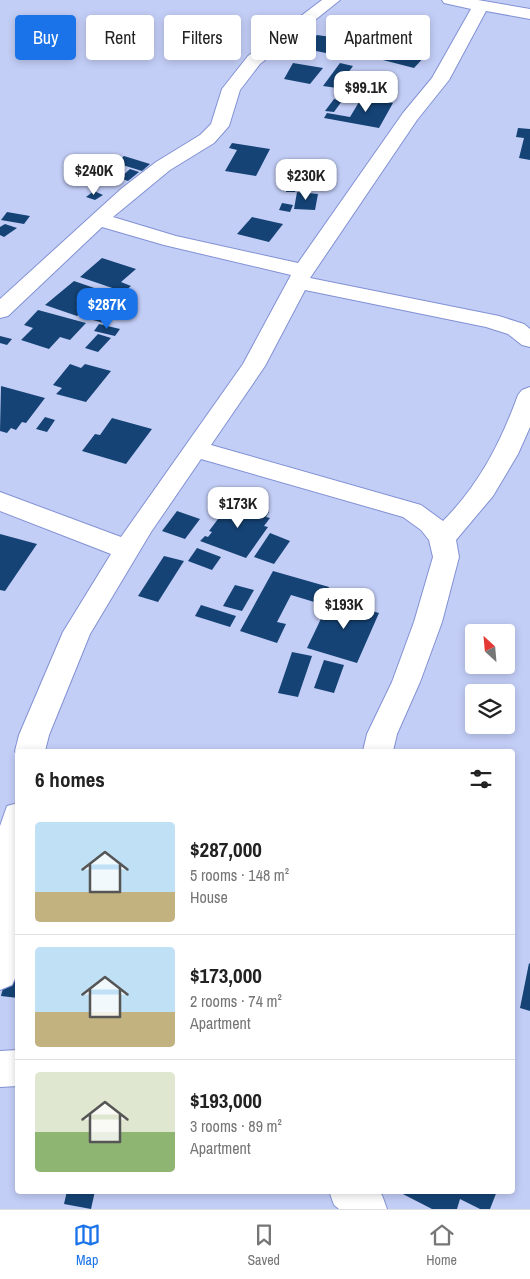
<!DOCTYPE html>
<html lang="en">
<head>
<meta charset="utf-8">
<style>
  :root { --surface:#fff; --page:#f2f2f2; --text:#222; --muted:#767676; --line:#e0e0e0; --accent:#1a73e8 }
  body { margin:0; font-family:"Archivo Narrow",sans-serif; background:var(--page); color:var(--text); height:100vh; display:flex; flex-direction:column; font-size:19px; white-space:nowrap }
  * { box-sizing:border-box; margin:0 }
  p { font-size:16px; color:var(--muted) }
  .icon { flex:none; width:28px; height:28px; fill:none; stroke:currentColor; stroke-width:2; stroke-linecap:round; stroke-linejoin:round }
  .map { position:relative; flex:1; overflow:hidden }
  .sheet { position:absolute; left:15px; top:749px; width:500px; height:445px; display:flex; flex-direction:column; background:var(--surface); border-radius:5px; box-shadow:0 2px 8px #0003 }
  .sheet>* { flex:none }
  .guide { position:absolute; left:15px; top:15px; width:500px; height:45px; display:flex; gap:10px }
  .needle { width:32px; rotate:334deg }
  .buttons { position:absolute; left:465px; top:624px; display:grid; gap:10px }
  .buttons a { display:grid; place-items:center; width:50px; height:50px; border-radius:5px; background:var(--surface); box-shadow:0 2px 8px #0003; font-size:25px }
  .price { position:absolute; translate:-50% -42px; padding:0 11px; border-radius:10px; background:#fff; color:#222; font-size:16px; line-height:32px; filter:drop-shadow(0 1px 2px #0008) }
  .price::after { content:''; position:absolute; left:50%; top:30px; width:15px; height:11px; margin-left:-8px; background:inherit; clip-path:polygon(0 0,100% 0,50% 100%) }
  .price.current { background:var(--accent); color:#fff }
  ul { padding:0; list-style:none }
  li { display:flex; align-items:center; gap:15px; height:125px; padding:0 20px }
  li+li { border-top:1px solid var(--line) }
  li span { display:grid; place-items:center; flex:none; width:140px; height:100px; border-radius:5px; color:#555 }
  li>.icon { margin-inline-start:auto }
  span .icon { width:60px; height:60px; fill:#fffc; stroke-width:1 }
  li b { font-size:21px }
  h2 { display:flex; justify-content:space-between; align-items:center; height:60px; padding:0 20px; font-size:21px }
  .pill { padding:0 18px; border-radius:5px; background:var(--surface); box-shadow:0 2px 8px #0003; font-size:18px; line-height:45px }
  .pill.current { background:var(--accent); color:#fff }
  .tab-bar { display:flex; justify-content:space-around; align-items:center; height:70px; border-top:1px solid var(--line); background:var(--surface); font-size:14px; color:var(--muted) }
  .tab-bar a { display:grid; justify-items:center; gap:2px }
  .tab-bar .current { color:var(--accent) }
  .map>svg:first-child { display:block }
  .building { fill:#154375 }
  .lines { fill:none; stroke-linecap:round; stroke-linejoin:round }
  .minor-casing { stroke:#8291d3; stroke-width:2 }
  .minor { fill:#fff; fill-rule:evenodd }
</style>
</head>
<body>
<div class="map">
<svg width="530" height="1209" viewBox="0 0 530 1209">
  <rect width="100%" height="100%" fill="#c3cef7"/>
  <!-- building -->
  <g class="building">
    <polygon points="363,17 387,21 376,35 352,30"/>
    <polygon points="317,35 331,37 333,35 359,40 346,57 311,50 316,43 310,43"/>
    <polygon points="393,45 428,53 414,68 379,59 383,55 405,59 409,55 389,48"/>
    <polygon points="293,63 323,68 310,84 284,79"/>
    <polygon points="340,63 353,66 337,88 323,86"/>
    <polygon points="339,93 361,97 358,102 335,98"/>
    <polygon points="362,97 393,103 379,128 324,118 327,113 350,117"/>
    <polygon points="334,99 342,101 334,112 325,111"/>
    <polygon points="518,128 530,129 530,160 519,158 524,138 516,137"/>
    <polygon points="232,143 270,149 256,176 225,171 237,150 229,148"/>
    <polygon points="124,156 150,164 142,171 116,163"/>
    <polygon points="130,169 139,172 128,181 120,178"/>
    <polygon points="287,185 296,186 295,192 286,192"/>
    <polygon points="94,191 103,195 95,200 86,197"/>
    <polygon points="297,192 318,194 315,210 294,209"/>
    <polygon points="282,203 293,205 290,212 279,210"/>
    <polygon points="7,212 30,216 24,224 1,220"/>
    <polygon points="252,217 283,224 269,242 237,234"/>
    <polygon points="5,224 17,228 4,237 0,235 0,227"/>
    <polygon points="102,258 136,269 121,282 131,286 124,292 80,277"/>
    <polygon points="74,281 103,291 77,316 45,305"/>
    <polygon points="90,305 117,313 107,324 79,316"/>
    <polygon points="38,310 86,323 70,340 60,337 49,349 21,340 33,328 24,325"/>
    <polygon points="99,324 120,329 115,336 94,331"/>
    <polygon points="98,334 111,338 98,352 85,348"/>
    <polygon points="0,336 12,339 7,345 0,343"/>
    <polygon points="70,364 81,368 85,364 111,371 86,402 56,394 62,388 53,385"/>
    <polygon points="1,386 45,398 26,423 22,422 16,430 11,428 7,433 0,431"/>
    <polygon points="45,417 55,420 47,432 36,429"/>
    <polygon points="112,418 152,429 126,464 82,451 95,434 100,435"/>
    <polygon points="238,501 269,512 266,517 270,518 264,526 268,527 246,558 200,541 205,536 208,537 212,532 209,531 227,507 232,509"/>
    <polygon points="177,511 200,519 185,539 162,531"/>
    <polygon points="270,533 290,541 274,564 254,557"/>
    <polygon points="0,534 37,544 5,591 0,590"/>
    <polygon points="197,548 221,557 212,570 188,561"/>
    <polygon points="164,556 184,561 158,602 138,596"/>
    <polygon points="273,571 329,587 321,604 291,595 277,622 286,624 277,643 240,631"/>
    <polygon points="235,585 254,590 242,611 223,606"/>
    <polygon points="346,598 370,604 368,610 379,613 357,663 307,648 329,602 342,606"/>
    <polygon points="201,605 236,616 230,627 195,616"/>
    <polygon points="292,652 312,656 298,697 278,693"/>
    <polygon points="324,660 344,665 334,693 314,688"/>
    <polygon points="529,963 530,964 530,1011 520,1008"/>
    <polygon points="9,965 18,966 18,998 1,996"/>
    <polygon points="67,1191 95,1191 91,1209 64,1204"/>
    <polygon points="397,1191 497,1191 490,1209 480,1209 460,1199 457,1209 432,1209"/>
  </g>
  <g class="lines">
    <!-- minor casing -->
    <g class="minor-casing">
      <g id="minor">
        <path d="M322,0H340L260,64L240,90L229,126L214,143L170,170L113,217L176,236L298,263L403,113L432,78L471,9L444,3L442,0H478L530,9V19L486,11L449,80L417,120L310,278L499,316L524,324L530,329V347L522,345L508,334L486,327L305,290L265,366L211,445L421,505L443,521C479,485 501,442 518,395L522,390L530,387V427L518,454L493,496L456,540L459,557L442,622L420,682L397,734L393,751H363L367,734L392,682L414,622L433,557L429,540L421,530L403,517L201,459L151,532L90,634L49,735L45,751H18V756L15,751L19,735L63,632L111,554L0,511V492L121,537L243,364L291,275L164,245L102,227L8,316L0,318V299L121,189L156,162L200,135L211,124L222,89L248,56Z"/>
        <polygon points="18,803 17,974 12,985 0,990 0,826 7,806"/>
        <polygon points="18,1050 18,1086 0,1087 0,1051"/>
        <polygon points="329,1191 377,1191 382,1195 387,1209 339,1209 334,1205"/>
      </g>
    </g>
    <!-- minor -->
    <use href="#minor" class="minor"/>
  </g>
</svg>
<div class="buttons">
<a><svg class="needle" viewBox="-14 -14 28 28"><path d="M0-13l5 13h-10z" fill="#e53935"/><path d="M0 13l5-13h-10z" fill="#767676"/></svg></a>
<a><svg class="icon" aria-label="layers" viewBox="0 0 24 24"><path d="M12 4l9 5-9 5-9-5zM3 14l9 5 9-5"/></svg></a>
</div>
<b class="price" style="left:366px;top:113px">$99.1K</b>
<b class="price" style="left:94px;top:196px">$240K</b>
<b class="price" style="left:306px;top:201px">$230K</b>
<b class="price current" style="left:107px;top:330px">$287K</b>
<b class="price" style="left:238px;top:529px">$173K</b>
<b class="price" style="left:344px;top:630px">$193K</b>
<div class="guide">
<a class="pill current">Buy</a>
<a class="pill">Rent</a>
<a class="pill">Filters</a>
<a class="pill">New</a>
<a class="pill">Apartment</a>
</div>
<section class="sheet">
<h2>6 homes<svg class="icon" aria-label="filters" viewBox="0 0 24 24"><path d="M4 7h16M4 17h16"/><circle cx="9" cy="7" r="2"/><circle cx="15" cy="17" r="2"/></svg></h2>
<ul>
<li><span style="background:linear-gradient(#bfe0f5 70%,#c2b280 0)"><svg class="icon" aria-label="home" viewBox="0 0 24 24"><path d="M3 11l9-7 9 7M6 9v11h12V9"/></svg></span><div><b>$287,000</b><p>5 rooms · 148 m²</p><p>House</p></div></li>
<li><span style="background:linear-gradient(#bfe0f5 65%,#c2b280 0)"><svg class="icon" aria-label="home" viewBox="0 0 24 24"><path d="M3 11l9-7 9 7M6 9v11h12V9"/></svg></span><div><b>$173,000</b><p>2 rooms · 74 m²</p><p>Apartment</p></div></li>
<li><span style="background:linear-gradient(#dfe7d0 60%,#8fb573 0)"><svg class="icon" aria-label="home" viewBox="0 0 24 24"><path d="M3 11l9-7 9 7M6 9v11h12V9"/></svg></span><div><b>$193,000</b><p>3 rooms · 89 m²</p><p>Apartment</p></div></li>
</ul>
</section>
</div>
<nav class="tab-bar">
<a class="current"><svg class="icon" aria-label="map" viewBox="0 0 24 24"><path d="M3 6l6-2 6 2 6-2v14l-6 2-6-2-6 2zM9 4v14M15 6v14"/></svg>Map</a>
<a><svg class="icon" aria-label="saved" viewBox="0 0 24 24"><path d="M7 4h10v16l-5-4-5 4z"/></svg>Saved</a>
<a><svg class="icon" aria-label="home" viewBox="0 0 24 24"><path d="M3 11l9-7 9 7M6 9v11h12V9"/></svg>Home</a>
</nav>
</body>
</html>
